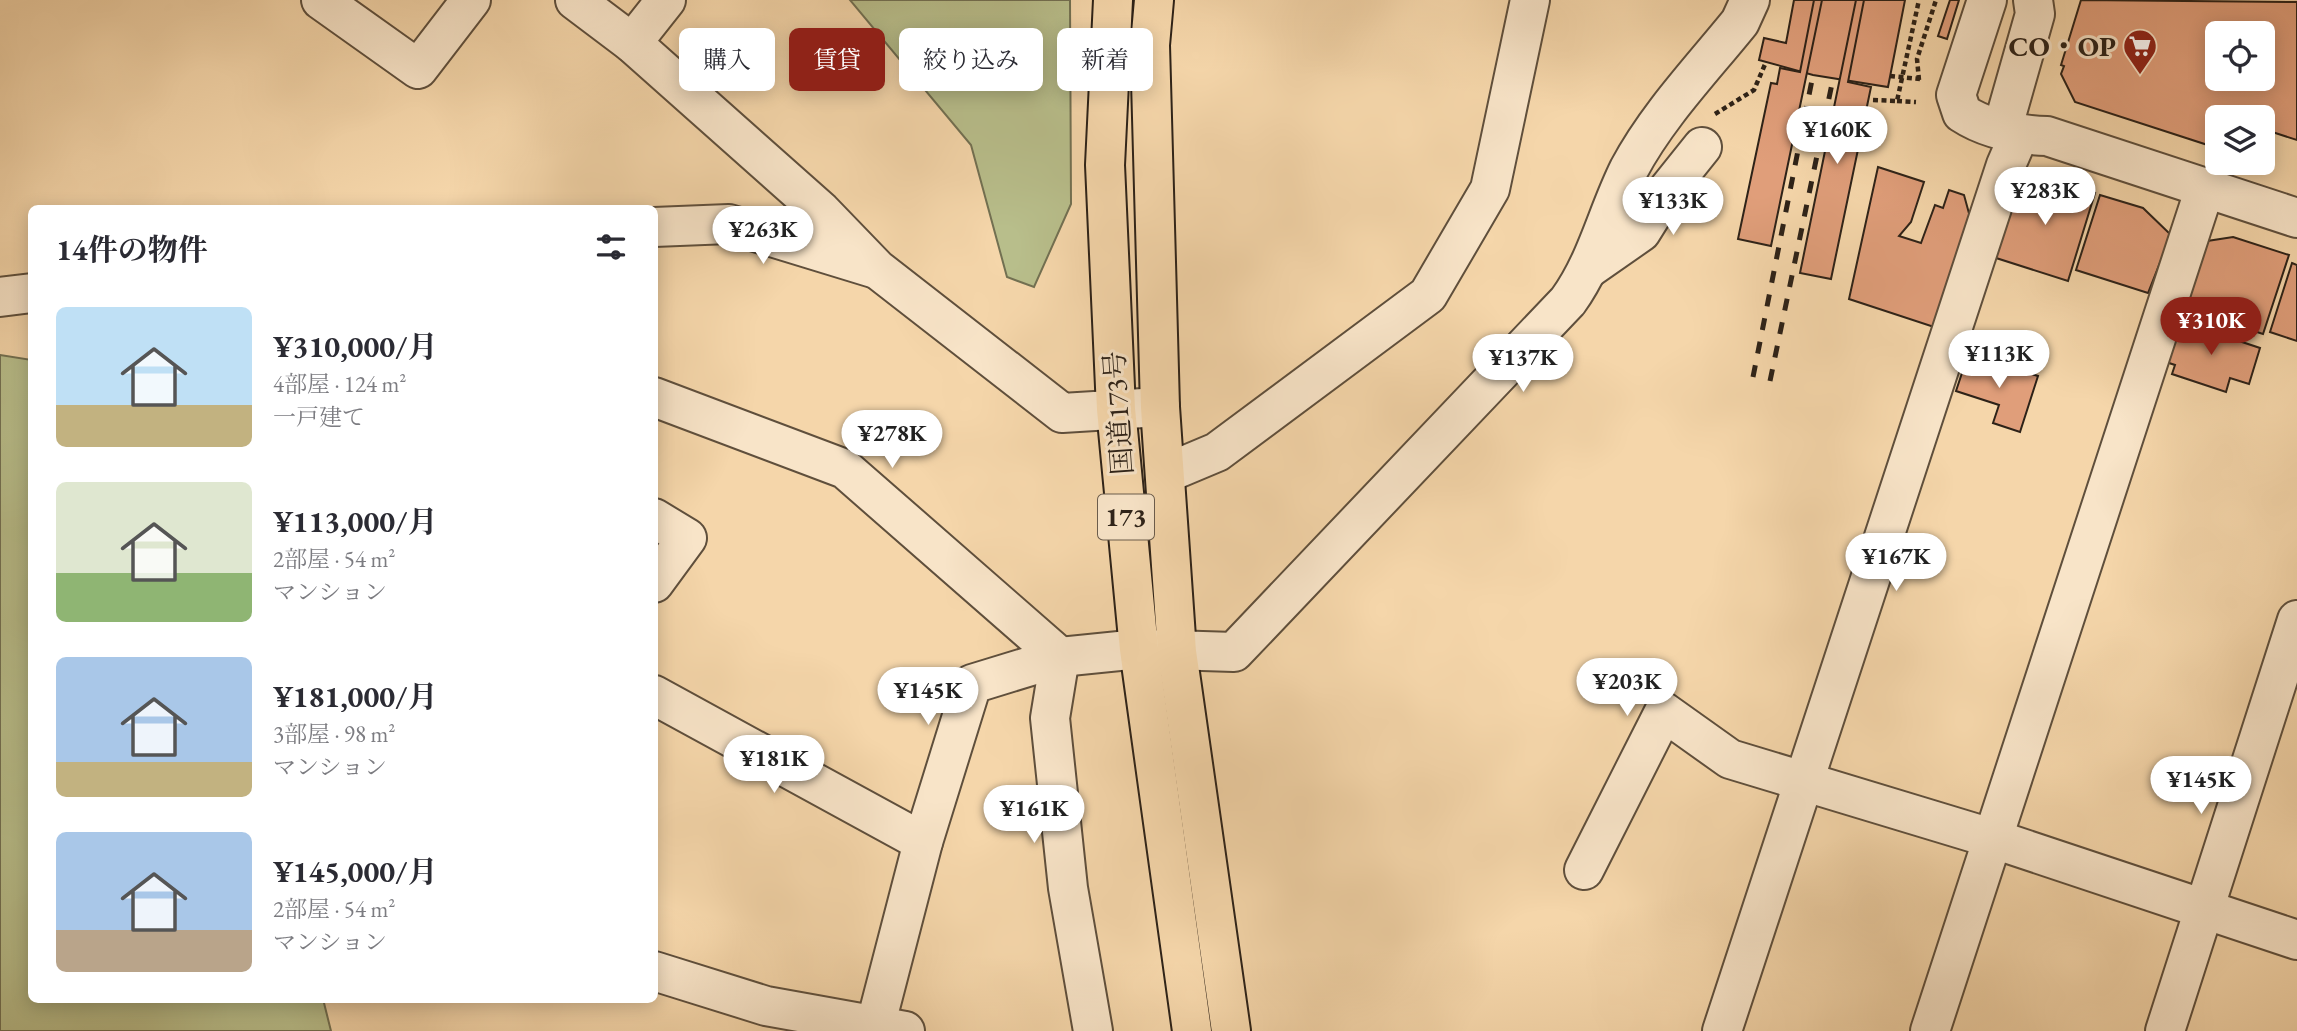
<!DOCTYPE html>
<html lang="ja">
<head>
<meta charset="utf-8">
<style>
  :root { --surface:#fff; --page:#f2f2f3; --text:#2b2b33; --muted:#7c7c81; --accent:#8f2418 }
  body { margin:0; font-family:"EB Garamond","Noto Serif JP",serif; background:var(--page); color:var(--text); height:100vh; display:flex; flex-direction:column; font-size:26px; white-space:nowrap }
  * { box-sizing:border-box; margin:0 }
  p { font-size:23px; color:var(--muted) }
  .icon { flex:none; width:38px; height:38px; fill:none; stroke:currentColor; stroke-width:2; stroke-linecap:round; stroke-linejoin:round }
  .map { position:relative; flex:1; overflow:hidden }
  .drawer { position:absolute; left:28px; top:205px; width:630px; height:798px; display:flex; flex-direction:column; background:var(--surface); border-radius:10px; box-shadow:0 4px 18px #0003 }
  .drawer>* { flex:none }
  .guide { position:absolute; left:679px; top:28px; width:665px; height:63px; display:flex; gap:14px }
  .tools { position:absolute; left:2205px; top:21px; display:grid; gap:14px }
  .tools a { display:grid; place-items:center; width:70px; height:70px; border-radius:10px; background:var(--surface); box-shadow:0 4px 18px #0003; font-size:35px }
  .price { position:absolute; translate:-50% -60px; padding:0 16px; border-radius:24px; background:#fff; color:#222; font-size:23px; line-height:46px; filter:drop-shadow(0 2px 4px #0008) }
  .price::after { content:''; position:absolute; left:50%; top:42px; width:21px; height:16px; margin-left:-10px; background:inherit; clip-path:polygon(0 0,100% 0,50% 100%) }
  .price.active { background:var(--accent); color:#fff }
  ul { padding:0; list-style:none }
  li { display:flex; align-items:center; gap:21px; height:175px; padding:0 28px }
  li span { display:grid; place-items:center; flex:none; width:196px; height:140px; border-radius:10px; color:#555 }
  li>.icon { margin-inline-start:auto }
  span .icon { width:84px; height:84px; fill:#fffc; stroke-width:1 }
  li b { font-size:30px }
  h2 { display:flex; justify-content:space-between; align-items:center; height:84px; padding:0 28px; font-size:30px }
  .chip { padding:0 24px; border-radius:10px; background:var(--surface); box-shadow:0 4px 18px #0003; font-size:24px; line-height:63px }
  .chip.active { background:var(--accent); color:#fff }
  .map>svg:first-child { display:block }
  .green { fill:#b8be8b; stroke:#727052; stroke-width:2 }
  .building { fill:#e09e7a; stroke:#2d2218; stroke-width:2; fill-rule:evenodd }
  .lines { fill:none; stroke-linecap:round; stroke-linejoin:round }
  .minor-casing { stroke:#5f4f3c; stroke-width:42 }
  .highway-casing { stroke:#2d2218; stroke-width:42 }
  .path { stroke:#2d2218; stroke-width:4.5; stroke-dasharray:5 3.5; stroke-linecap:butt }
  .minor { stroke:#f8e4c8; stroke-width:38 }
  .highway { stroke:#f5d6aa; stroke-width:38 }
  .rail { stroke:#2d2218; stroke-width:5; stroke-dasharray:12 12; stroke-linecap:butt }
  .labels { text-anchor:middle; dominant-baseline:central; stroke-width:6; stroke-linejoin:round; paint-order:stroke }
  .shield { fill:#f8e4c8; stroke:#6a5c4d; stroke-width:2 }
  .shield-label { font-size:26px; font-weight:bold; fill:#2d2218 }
  .poi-label { font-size:28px; font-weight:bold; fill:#2d2218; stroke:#f8e4c8; text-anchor:end }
  .street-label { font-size:28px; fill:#2d2218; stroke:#f8e4c8 }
</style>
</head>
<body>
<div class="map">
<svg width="2297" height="1031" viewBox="0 0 2297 1031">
  <rect width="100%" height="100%" fill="#f5d6aa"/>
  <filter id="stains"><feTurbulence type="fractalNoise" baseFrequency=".00286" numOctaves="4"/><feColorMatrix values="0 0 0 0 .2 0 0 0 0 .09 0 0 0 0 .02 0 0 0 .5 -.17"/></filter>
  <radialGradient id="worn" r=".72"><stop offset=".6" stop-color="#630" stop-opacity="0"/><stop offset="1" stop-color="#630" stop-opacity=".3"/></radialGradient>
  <!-- green -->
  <g class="green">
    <polygon points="850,0 1070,0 1071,204 1034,287 1007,277 971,145"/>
    <polygon points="0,355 32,360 32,999 323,999 331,1031 0,1031"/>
  </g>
  <!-- building -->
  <g class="building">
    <polygon points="1794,0 1905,0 1888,87 1813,75 1759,60 1764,38 1786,43"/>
    <polygon points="1814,0 1822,0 1771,246 1738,239 1771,83 1777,84 1780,68 1800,72"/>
    <polygon points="1856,0 1864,0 1848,82 1871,87 1831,279 1800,273"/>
    <polygon points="1950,0 1959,0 1947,39 1938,36"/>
    <path d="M2081,0L2297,2V140L2263,129V117H2217V148L2075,102L2061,74L2064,66L2061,65ZM2217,33H2263V79H2217Z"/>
    <polygon points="1878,167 1924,182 1911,222 1899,236 1921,243 1935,205 1943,208 1949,190 1964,195 1970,217 1934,327 1849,299"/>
    <polygon points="2048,178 2095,193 2068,281 1993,257 2017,183"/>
    <polygon points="2100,195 2143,208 2171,235 2148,293 2076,270"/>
    <polygon points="2233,237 2289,255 2263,334 2180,307 2201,242"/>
    <polygon points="2292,263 2297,265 2297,341 2270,332"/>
    <polygon points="2179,321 2260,348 2249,384 2230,378 2226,392 2172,374 2175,365 2166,362"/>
    <polygon points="1974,356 2038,376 2020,432 1993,423 1999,405 1956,391 1967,358 1973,360"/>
  </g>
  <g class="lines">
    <!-- minor casing -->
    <g class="minor-casing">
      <g id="minor">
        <polyline points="321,0 418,69 471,0"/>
        <polyline points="575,0 632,43 821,211 877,269 1062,413 1160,407"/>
        <path d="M1987,0L1956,95L1962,113C1988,130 2017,135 2047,136L2297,218"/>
        <polyline points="632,43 666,0"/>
        <polyline points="2002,130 2035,14 2033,0"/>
        <polyline points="654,227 729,224 873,268"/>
        <polyline points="1588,269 1641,232 1666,192 1702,147"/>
        <polyline points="0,297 32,293"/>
        <polyline points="654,397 845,469 1060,657 1050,718 1068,888 1093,1031"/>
        <polyline points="1167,473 1217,452 1428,295 1490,189 1530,0"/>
        <polyline points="654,518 687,538 654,583"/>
        <polyline points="654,695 923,842"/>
        <polyline points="1584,870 1664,712 1730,759 1991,838 2297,940"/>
        <polyline points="654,971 766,1006 905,1031"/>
        <path d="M875,1027L923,842L972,684L1060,657L1139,649L1234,652L1568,301C1597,261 1607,213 1629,169C1657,116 1702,69 1740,22L1750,0"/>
        <polyline points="1722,1031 2006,165 2019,135"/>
        <polyline points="1930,1031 2205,188"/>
        <polyline points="2165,1031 2297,620"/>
      </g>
    </g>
    <!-- highway casing -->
    <g class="highway-casing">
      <g id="highway">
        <polyline points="1113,0 1105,165 1116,409 1139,649 1192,1031"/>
        <polyline points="1154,0 1150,45 1160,407 1177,652 1231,1031"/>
      </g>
    </g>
    <!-- path -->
    <g class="path">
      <polyline points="1890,76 1920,79"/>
      <polyline points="1919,80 1917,59 1936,0"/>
      <polyline points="1873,100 1897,101 1919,0"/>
      <polyline points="1897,101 1916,102"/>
      <polyline points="1715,114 1754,90 1766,62"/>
    </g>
    <!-- minor -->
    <use href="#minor" class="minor"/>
    <!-- highway -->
    <use href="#highway" class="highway"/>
    <!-- rail -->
    <g class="rail">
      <polyline points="1753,377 1813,75"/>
      <polyline points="1770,381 1833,79"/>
    </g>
  </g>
  <!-- icons -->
  <defs>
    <g id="supermarket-pin" transform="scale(1.75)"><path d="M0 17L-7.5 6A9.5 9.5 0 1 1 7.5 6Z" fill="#8f2418" stroke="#f8e4c8"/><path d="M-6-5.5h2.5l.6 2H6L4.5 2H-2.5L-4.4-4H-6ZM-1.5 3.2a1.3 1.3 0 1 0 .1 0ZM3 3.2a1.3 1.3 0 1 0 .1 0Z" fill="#fff"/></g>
  </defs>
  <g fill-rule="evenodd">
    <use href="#supermarket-pin" x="2140" y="46"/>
  </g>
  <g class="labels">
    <!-- shield labels -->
    <rect class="shield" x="1098" y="494.5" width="56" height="45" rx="5"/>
    <g class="shield-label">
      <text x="1126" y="517">173</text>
    </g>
    <!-- poi labels -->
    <g class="poi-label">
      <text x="2116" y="46">CO・OP</text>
    </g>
    <!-- street labels -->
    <g class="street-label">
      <text transform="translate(1118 413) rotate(-94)">国道173号</text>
    </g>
  </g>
  <rect width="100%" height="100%" filter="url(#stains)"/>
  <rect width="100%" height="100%" fill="url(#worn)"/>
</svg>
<div class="tools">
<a><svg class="icon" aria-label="locate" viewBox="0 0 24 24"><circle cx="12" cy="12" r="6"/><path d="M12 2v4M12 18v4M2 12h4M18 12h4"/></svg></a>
<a><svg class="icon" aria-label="layers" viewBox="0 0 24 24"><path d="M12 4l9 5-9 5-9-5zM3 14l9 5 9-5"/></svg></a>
</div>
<b class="price" style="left:1837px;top:166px">¥160K</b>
<b class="price" style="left:2045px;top:227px">¥283K</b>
<b class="price" style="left:1673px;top:237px">¥133K</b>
<b class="price" style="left:763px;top:266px">¥263K</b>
<b class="price active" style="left:2211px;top:357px">¥310K</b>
<b class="price" style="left:1999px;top:390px">¥113K</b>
<b class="price" style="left:1523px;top:394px">¥137K</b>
<b class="price" style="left:892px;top:470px">¥278K</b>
<b class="price" style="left:1896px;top:593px">¥167K</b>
<b class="price" style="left:1627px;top:718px">¥203K</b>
<b class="price" style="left:928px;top:727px">¥145K</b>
<b class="price" style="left:774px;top:795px">¥181K</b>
<b class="price" style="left:2201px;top:816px">¥145K</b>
<b class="price" style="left:1034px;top:845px">¥161K</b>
<div class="guide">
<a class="chip">購入</a>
<a class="chip active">賃貸</a>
<a class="chip">絞り込み</a>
<a class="chip">新着</a>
</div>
<section class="drawer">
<h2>14件の物件<svg class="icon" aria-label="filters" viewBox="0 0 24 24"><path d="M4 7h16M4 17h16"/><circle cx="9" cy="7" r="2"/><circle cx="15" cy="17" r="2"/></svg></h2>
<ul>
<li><span style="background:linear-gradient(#bfe0f5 70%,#c2b280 0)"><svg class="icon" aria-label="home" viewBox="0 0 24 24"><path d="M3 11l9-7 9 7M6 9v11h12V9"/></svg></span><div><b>¥310,000/月</b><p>4部屋 · 124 m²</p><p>一戸建て</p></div></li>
<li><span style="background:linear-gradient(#dfe7d0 65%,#8fb573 0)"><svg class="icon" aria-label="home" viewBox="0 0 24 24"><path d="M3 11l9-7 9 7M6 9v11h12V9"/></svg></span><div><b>¥113,000/月</b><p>2部屋 · 54 m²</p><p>マンション</p></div></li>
<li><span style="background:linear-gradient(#a9c7e8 75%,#c2b280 0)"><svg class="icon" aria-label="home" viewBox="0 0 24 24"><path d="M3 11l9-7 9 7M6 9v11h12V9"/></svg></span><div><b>¥181,000/月</b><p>3部屋 · 98 m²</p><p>マンション</p></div></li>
<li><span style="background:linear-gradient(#a9c7e8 70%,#b9a48a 0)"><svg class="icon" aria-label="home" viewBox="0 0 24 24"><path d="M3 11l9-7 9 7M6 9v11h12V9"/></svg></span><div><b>¥145,000/月</b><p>2部屋 · 54 m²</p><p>マンション</p></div></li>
</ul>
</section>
</div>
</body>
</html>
